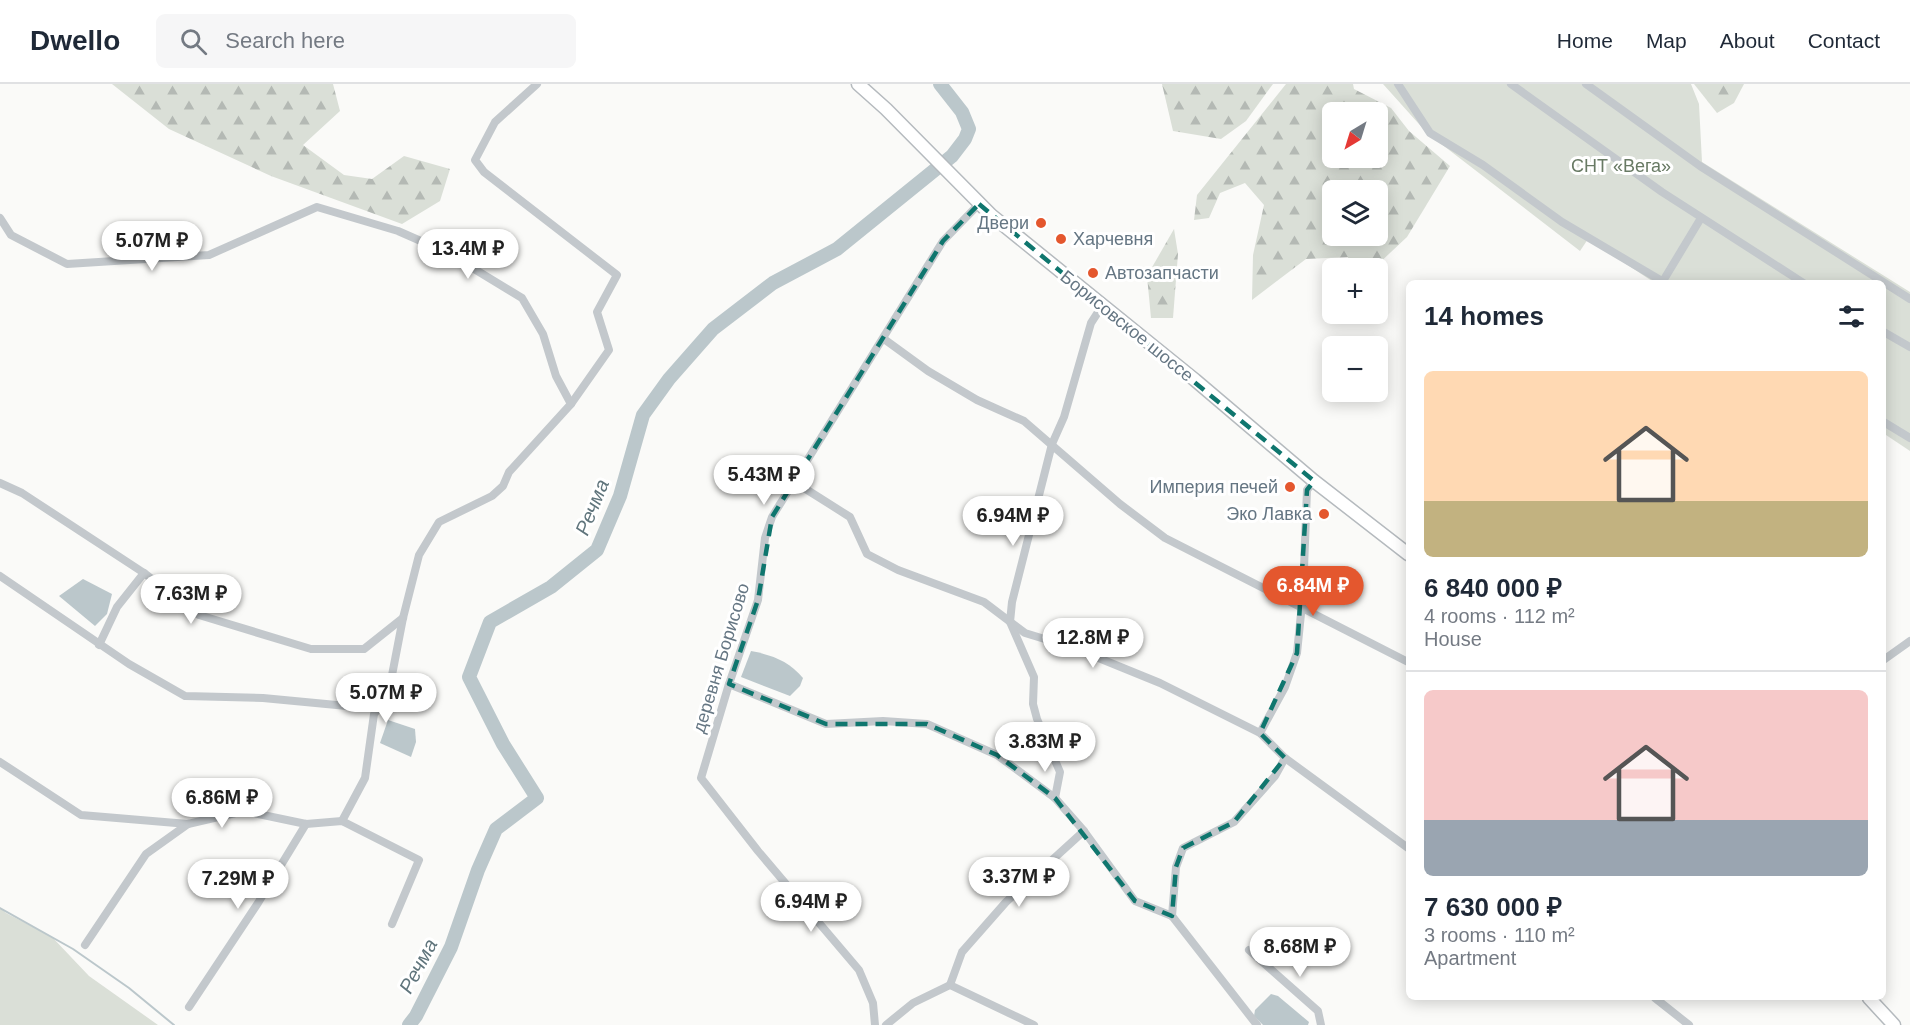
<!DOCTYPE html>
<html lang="en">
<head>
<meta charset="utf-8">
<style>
  :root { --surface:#fff; --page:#f6f6f7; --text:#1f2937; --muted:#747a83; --line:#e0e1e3; --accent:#e4572e }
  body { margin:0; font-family:Helvetica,sans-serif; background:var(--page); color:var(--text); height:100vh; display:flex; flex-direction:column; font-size:22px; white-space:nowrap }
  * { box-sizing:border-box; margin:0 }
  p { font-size:20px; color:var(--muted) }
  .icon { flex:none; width:33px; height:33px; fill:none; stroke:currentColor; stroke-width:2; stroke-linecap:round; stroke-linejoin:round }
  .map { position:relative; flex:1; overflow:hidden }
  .sheet { position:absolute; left:1406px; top:196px; width:480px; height:720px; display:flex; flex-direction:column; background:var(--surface); border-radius:9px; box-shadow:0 3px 15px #0003 }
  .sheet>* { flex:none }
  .needle { width:39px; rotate:218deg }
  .fabs { position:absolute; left:1322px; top:18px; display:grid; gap:12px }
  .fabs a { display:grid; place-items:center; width:66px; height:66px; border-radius:9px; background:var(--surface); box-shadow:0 3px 15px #0003; font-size:30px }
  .price { position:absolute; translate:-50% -51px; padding:0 14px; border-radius:21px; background:#fff; color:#222; font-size:20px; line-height:39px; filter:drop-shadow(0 2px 3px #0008) }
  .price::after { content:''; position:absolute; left:50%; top:36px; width:18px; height:14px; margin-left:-9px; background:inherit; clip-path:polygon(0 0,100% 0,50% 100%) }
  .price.selected { background:var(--accent); color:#fff }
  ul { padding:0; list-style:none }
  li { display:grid; align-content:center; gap:12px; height:318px; padding:0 18px }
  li+li { border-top:2px solid var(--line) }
  li span { display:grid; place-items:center; height:186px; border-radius:9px; color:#555 }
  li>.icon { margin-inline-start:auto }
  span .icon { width:108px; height:108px; fill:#fffc; stroke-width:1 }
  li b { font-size:26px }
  h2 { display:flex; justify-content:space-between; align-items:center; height:72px; padding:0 18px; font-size:26px }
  header { display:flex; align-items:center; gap:36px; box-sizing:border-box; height:84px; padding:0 30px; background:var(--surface); border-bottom:2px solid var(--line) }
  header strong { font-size:28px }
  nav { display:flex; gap:33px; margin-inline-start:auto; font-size:21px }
  .search { width:420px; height:54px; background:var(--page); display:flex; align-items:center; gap:15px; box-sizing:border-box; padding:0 21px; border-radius:9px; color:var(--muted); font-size:22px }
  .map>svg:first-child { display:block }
  .green { fill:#dadfd7 }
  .forest { fill:url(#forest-firs); fill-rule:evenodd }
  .water { fill:#bbc7cb }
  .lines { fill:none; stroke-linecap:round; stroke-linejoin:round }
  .stream { stroke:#bbc7cb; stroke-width:2 }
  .river { stroke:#bbc7cb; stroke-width:14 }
  .primary-casing { stroke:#b5babe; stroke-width:15 }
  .minor { stroke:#c3c8cc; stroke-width:8 }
  .primary { stroke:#fff; stroke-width:12 }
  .marked { fill:none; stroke:#0f766e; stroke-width:4.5; stroke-dasharray:12 8; stroke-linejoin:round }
  .poi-dot { fill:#e4572e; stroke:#fff; stroke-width:2 }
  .labels { text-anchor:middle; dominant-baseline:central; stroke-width:6; stroke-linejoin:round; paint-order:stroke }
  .park-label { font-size:18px; fill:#687a64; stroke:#fff }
  .poi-label { font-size:18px; fill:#657683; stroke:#fff; text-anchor:end }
  .street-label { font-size:18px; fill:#657683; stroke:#fff }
  .water-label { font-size:20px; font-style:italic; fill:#60757c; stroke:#fff }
</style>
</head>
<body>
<header>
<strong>Dwello</strong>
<div class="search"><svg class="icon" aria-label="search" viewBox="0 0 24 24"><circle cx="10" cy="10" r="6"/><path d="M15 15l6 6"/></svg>Search here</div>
<nav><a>Home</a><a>Map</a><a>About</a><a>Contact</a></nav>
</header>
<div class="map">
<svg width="1910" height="941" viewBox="0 0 1910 941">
  <defs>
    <pattern id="forest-firs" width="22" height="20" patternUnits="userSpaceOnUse" patternTransform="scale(1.5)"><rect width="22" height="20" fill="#dadfd7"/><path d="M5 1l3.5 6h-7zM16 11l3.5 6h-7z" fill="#b4b9b4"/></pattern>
  </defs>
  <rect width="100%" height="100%" fill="#fafaf8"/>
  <!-- green -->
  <g class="green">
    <polygon points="1383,0 1691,0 1699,20 1702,78 1910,208 1910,367 1883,349 1882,200 1655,199 1588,155 1580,167 1427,49"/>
    <polygon points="0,824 6,829 52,853 89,892 158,941 0,941"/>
  </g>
  <!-- forest -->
  <g class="forest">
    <polygon points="112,0 333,0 340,27 303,61 344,91 372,95 404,72 450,85 440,117 402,140 271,92 169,45"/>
    <polygon points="1162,0 1273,0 1246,37 1221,55 1173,47"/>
    <path d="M1286,0H1353L1354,5L1391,24L1409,47L1450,82L1407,153L1374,184H1352L1348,173L1306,175L1252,216L1253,171L1264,121L1245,99L1220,109L1209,134L1194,136L1197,111ZM1332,28H1377V74H1332ZM1332,106H1377V152H1332Z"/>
    <polygon points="1694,0 1744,0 1734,19 1717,29"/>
    <polygon points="1174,145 1178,170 1173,234 1151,234 1147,192"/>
  </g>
  <!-- water -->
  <g class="water">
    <polygon points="83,495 112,510 107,530 95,542 59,512"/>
    <path d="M751,567C772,571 789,577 803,594L800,602L790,612L741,593Z"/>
    <polygon points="388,636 415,645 416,658 411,673 380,659"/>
    <polygon points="1271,910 1278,912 1309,938 1308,941 1263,941 1254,932 1255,926"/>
  </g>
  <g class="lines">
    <!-- stream -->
    <polyline class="stream" points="0,824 73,865 129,904 174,941"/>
    <!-- river -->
    <polyline class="river" points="409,941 416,932 451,863 478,786 496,745 537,714 503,660 469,593 490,538 551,503 597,466 620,412 643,331 669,295 713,245 773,199 837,165 952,72 965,55 969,45 962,28 940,0"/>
    <!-- primary casing -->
    <g class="primary-casing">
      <g id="primary">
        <polyline points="858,0 886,25 991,131 1195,296 1314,397 1408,470"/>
        <polyline points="1869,914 1894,941"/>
      </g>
    </g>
    <!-- minor -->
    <g class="minor">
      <polyline points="1398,0 1430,49 1483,81 1562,138 1667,200"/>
      <polyline points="1511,0 1662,108 1805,200"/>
      <polyline points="1586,0 1700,82 1910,215"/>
      <polyline points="0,134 11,151 67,180 209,171 317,123 398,147 448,169 522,214 543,250 556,292 571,320"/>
      <polyline points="1663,197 1701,134"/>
      <polyline points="1882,247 1910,263"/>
      <polyline points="884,255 928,287 977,316 1024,337 1120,420 1165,454 1408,578"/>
      <polyline points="1882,337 1910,354"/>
      <polyline points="793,397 850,433 867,470 898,486 984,518 1025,549 1074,564 1160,599 1260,649 1285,674 1408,764"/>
      <polyline points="0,399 22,409 144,489 199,531 311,565 364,565 403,534"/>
      <polyline points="0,492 129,580 185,612 263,614 347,622 388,612"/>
      <polyline points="99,561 117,523 144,489"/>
      <polyline points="1882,577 1910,557"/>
      <polyline points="729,600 826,640 883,637 927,640 997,671 1055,714 1084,747 1135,817 1172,832 1257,941"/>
      <polyline points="1260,649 1285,603 1297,569 1303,510 1307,406 1314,397"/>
      <polyline points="0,678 81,731 188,740 244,727 306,740 342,737 419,776 392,840"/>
      <polyline points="1055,714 1060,688 1037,635 1033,620 1034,593 1010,538 1012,518 1052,360 1064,333 1091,239 1102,222"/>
      <polyline points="342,737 365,694 374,630 388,612 403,534 419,471 439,438 492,412 503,402 509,388 571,320 609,266 597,228 617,191 484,88 475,76 495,38 537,0"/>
      <polyline points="1172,832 1176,783 1183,764 1234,738 1275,692 1285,674"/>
      <polyline points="85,861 146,770 188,740"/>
      <polyline points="1249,866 1318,927 1321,941"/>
      <polyline points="950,901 962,868 1006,818 1084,747"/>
      <polyline points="1655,914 1689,941"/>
      <polyline points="189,923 258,819 306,740"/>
      <polyline points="875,941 873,919 859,886 758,767 701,694 729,600 758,516 765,454 772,433 943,157 979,120"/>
      <polyline points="886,941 913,919 950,901 1034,941"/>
    </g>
    <!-- primary -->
    <use href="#primary" class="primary"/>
  </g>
  <!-- marked area -->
  <path class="marked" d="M979,120L1314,397L1307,406L1297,569L1260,649L1285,674L1234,738L1183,764L1176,783L1172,832L1135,817L1055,714L997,671L927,640H826L729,600L758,516L772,433L943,157Z"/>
  <!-- markers -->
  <g class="poi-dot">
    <circle cx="1041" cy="139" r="6"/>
    <circle cx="1061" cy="155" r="6"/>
    <circle cx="1093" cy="189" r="6"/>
    <circle cx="1290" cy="403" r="6"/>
    <circle cx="1324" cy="430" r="6"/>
  </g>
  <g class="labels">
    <!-- park labels -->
    <g class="park-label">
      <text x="1621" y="82">СНТ «Вега»</text>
    </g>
    <!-- poi labels -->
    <g class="poi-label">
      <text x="1029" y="139">Двери</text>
      <text x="1073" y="155" text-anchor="start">Харчевня</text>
      <text x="1105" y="189" text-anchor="start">Автозапчасти</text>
      <text x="1278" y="403">Империя печей</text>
      <text x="1312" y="430">Эко Лавка</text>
    </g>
    <!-- street labels -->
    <g class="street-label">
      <text transform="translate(1127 242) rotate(39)">Борисовское шоссе</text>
      <text transform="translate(721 574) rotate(-73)">деревня Борисово</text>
    </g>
    <!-- water labels -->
    <g class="water-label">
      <text transform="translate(592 423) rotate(-68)">Речма</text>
      <text transform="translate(418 882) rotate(-62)">Речма</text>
    </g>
  </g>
</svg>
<div class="fabs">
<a><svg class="needle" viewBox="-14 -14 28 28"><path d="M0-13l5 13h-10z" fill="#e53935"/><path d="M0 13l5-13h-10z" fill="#747a83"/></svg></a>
<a><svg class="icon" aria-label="layers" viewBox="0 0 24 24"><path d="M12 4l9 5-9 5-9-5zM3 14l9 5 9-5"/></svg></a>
<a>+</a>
<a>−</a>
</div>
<b class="price" style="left:152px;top:188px">5.07M ₽</b>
<b class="price" style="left:468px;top:196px">13.4M ₽</b>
<b class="price" style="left:764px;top:422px">5.43M ₽</b>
<b class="price" style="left:1013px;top:463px">6.94M ₽</b>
<b class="price selected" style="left:1313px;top:533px">6.84M ₽</b>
<b class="price" style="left:191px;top:541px">7.63M ₽</b>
<b class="price" style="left:1093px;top:585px">12.8M ₽</b>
<b class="price" style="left:386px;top:640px">5.07M ₽</b>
<b class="price" style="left:1045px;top:689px">3.83M ₽</b>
<b class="price" style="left:222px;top:745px">6.86M ₽</b>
<b class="price" style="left:1019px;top:824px">3.37M ₽</b>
<b class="price" style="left:238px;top:826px">7.29M ₽</b>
<b class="price" style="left:811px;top:849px">6.94M ₽</b>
<b class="price" style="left:1300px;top:894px">8.68M ₽</b>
<section class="sheet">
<h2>14 homes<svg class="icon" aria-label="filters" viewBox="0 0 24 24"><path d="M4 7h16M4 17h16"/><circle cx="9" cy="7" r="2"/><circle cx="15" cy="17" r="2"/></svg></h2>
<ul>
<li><span style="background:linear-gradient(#ffd9b3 70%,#c2b280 0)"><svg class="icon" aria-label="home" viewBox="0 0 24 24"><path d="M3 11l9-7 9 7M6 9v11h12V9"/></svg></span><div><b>6 840 000 ₽</b><p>4 rooms · 112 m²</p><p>House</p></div></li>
<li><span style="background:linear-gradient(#f6c9c9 70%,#9aa5b1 0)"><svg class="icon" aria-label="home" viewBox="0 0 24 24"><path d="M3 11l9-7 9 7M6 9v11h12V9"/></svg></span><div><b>7 630 000 ₽</b><p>3 rooms · 110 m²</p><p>Apartment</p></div></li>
</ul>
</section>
</div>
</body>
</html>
